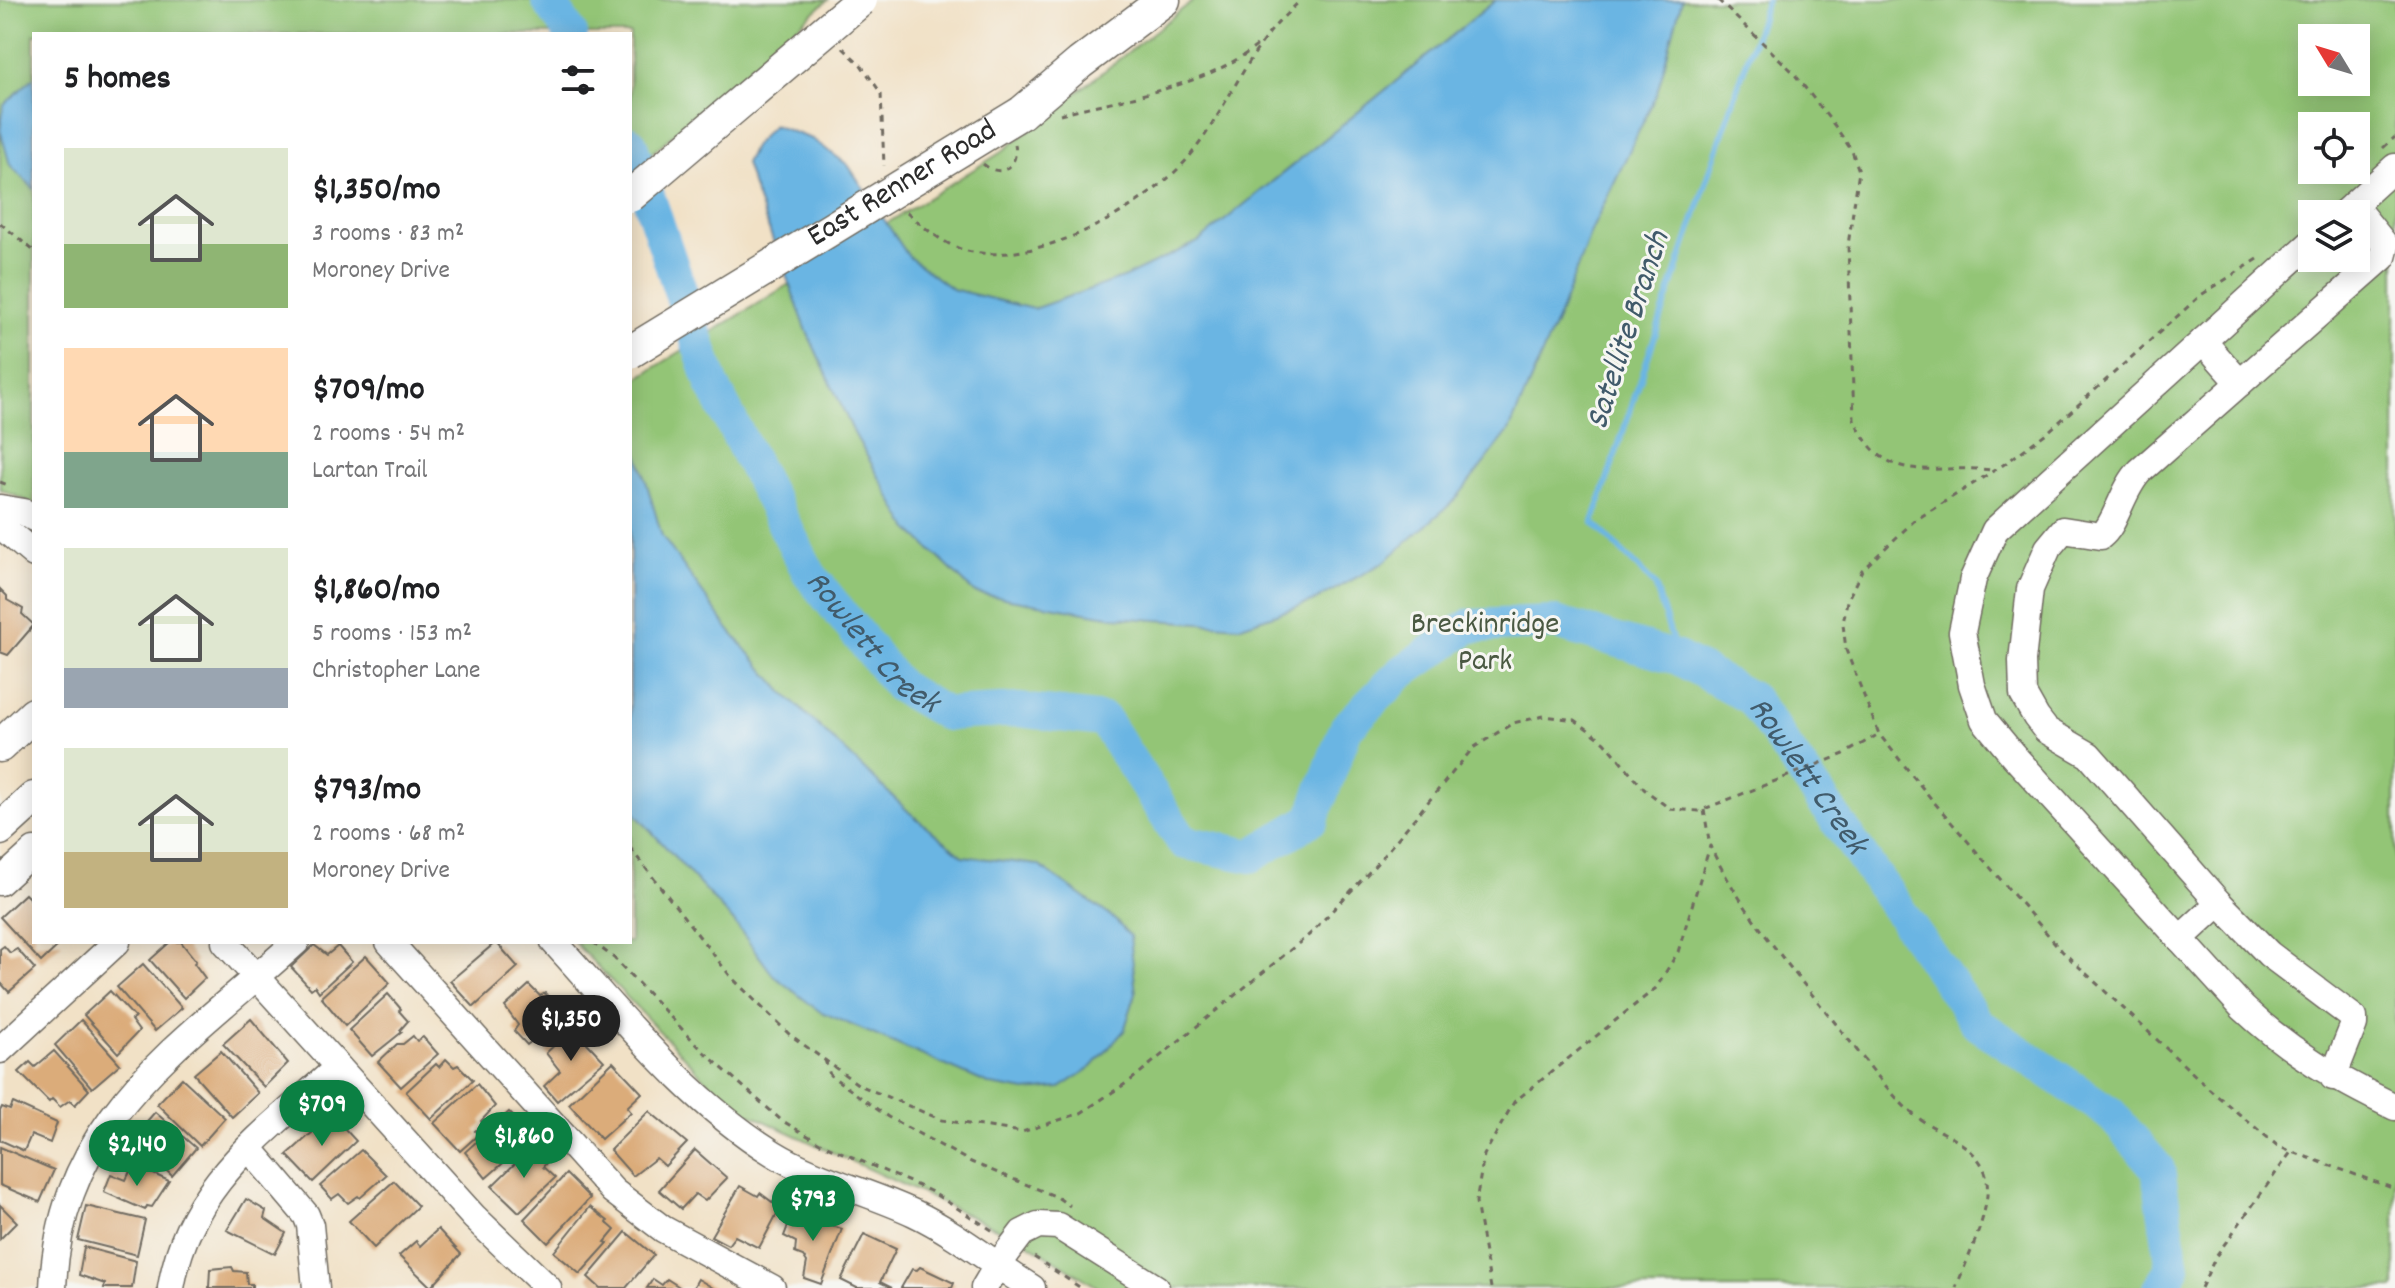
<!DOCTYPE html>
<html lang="en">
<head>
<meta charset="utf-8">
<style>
  :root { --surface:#fff; --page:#f6f6f6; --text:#202124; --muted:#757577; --accent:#0b8043 }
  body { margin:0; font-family:Dekko,sans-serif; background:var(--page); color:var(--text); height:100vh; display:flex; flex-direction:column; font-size:30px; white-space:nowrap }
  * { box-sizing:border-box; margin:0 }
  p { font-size:26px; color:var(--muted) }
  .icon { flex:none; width:44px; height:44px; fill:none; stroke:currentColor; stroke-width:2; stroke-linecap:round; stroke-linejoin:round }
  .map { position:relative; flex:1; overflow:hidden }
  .sheet { position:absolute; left:32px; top:32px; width:600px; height:912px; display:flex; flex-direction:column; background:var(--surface); border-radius:0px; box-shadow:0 4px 20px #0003 }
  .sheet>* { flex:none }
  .needle { width:52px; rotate:308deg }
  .controls { position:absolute; left:2298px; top:24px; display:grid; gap:16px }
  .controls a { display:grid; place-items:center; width:72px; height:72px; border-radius:0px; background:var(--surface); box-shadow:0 4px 20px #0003; font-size:40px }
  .price { position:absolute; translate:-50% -68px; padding:0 18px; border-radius:28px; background:var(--accent); color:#fff; font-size:26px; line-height:52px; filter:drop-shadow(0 2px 4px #0008) }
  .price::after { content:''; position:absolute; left:50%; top:48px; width:24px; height:18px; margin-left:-12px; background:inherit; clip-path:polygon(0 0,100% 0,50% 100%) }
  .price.on { background:#222; color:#fff }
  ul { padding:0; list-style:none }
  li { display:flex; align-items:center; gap:24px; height:200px; padding:0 32px }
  li span { display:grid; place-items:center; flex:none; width:224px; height:160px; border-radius:0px; color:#555 }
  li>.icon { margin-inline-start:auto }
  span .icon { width:96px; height:96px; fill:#fffc; stroke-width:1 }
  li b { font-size:34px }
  h2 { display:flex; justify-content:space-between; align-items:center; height:96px; padding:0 32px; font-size:34px }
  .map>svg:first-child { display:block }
  .green { fill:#93c576; stroke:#5f7850; stroke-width:2; fill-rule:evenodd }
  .water { fill:#6bb5e3; stroke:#4b7087; stroke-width:2 }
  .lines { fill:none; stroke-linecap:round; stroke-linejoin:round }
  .stream { stroke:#6bb5e3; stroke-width:6 }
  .river { stroke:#6bb5e3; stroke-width:34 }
  .building { fill:#dbac7a }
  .minor-casing { stroke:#706b61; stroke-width:29 }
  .major-casing { stroke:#706b61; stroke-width:35 }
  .path { stroke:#706b61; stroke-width:3; stroke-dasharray:6 6; stroke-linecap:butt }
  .minor { stroke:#fff; stroke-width:26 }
  .major { stroke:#fff; stroke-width:32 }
  .major-bridge-casing { stroke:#706b61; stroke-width:35; stroke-linecap:butt }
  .major-bridge { stroke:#fff; stroke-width:32 }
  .labels { text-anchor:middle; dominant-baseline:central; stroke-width:6; stroke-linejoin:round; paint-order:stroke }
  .street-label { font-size:32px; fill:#2b2b2b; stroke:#f6f6f2 }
  .park-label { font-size:32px; fill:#4a5942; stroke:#f6f6f2 }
  .water-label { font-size:34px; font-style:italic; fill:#415b6b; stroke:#f6f6f2 }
</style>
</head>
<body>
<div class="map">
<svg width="2395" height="1288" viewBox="0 0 2395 1288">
  <rect width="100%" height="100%" fill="#f6f6f2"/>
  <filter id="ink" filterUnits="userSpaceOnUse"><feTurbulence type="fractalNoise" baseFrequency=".0125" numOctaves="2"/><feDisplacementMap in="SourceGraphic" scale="16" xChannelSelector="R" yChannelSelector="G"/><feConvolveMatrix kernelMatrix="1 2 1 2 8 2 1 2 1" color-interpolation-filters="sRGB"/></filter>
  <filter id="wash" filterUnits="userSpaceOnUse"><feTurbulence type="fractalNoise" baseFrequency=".006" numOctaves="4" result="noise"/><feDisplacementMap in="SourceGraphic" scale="32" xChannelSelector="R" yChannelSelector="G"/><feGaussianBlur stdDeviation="1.8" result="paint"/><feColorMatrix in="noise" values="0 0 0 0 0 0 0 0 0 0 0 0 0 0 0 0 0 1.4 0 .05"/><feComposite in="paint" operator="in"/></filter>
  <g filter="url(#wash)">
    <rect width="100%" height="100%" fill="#f1e1c6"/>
    <!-- green -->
    <g class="green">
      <polygon points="0,0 828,0 630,172 630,34 34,34 34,504 0,489"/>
      <path d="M1194,0H2395V1288H1099L1026,1242L730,1105L574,942H630V383L1000,153ZM2312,38H2356V82H2312ZM2312,126H2356V170H2312ZM2312,214H2356V258H2312Z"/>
    </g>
    <!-- water -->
    <g class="water">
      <polygon points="1496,0 1682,0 1657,93 1592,229 1559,315 1509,431 1455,500 1383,563 1312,602 1241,626 1114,617 975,593 908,528 854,433 808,334 750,179 745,163 754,145 773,125 812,139 848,165 909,257 952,289 1033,309 1125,277 1198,242"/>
      <polygon points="34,77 34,189 10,165 0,130 4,105"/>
      <polygon points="630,426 662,536 730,631 784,693 909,812 963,856 1038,865 1112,917 1130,936 1136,993 1124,1031 1092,1067 1060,1088 1026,1091 991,1085 819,1011 773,975 734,922 630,808"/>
    </g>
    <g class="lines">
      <!-- stream -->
      <polyline class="stream" points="1678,658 1655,585 1593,522 1767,0"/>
      <!-- river -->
      <g class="river">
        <polyline points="548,0 571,34"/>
        <path id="s1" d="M630,143L712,384L810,575L899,686L946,714L1019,710L1104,720L1183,842L1251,856L1312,819L1346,728L1401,673L1469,626L1556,623L1678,658L1752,699L1978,1024L2110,1113L2158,1169L2173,1268L2160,1288"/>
      </g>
    </g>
    <g id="blocks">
      <!-- building -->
      <g class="building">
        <polygon points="0,589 7,596 7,600 23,609 22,614 34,625 8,655 0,652"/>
        <polygon points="25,894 34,903 34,942 62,942 41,962 0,917"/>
        <polygon points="170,942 181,942 196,961 194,963 205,978 184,998 150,960"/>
        <polygon points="496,942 518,967 474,1007 450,981"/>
        <polygon points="314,945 327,955 338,946 352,962 319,992 315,986 311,989 291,967"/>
        <polygon points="4,946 10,953 17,949 35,969 9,992 0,982 0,949"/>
        <polygon points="366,956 390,983 345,1026 321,997"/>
        <polygon points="143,964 182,1008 155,1031 117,987"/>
        <polygon points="529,985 540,996 545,993 562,1013 555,1019 557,1021 527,1045 514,1031 518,1025 505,1007"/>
        <polygon points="110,991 135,1018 131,1020 139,1031 118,1053 84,1015"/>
        <polygon points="388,994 401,1009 399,1011 408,1021 400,1030 402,1032 372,1056 349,1030"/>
        <polygon points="251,1019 288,1063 264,1087 223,1044"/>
        <polygon points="81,1020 120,1064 92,1088 55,1045"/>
        <polygon points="573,1028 604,1061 557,1101 544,1086 560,1071 546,1053"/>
        <polygon points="413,1036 417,1041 423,1037 438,1054 401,1087 378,1062 397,1044 403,1044"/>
        <polygon points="54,1051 89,1090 75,1105 70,1100 60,1107 52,1099 49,1102 19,1072 30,1062 35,1067"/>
        <polygon points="221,1051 258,1093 232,1117 194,1074"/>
        <polygon points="446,1059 454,1067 458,1065 473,1080 431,1119 406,1092 436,1064 439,1067"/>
        <polygon points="613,1062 642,1093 627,1107 631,1112 601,1139 569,1104"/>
        <polygon points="182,1078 225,1118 200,1146 157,1104"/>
        <polygon points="477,1084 495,1106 481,1121 483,1124 475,1131 479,1134 460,1151 434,1123"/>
        <polygon points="13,1103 57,1123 50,1143 31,1135 24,1151 0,1140 0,1111 2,1107 10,1110"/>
        <polygon points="649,1111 687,1143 665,1166 656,1158 633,1176 610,1150"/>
        <polygon points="155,1112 196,1148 172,1176 133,1137"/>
        <polygon points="509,1112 533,1137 486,1178 465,1152"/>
        <polygon points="332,1115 356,1141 313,1182 287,1155"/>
        <polygon points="0,1147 54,1170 40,1202 0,1185"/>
        <polygon points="532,1147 546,1163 543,1167 555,1178 519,1212 492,1186"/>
        <polygon points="361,1150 386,1175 360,1198 358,1196 348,1203 339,1194 332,1199 320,1186"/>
        <polygon points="695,1150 727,1178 705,1201 695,1194 681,1209 659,1190"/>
        <polygon points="133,1165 169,1181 152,1207 147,1206 145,1210 104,1192 111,1174 126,1180"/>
        <polygon points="566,1174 590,1198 548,1243 524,1219"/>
        <polygon points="394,1181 418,1206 374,1248 349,1221"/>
        <polygon points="740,1186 758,1196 760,1193 780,1208 759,1248 735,1236 728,1245 711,1236"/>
        <polygon points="246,1199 266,1211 264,1218 286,1233 275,1254 227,1230"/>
        <polygon points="0,1205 17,1222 0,1239"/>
        <polygon points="86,1206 145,1220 137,1255 78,1240"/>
        <polygon points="590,1207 608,1221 607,1223 615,1230 605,1242 608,1243 580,1274 554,1252"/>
        <polygon points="795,1208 812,1213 809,1219 842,1229 821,1284 804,1278 807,1262 803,1256 795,1253 796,1242 784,1236"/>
        <polygon points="438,1229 461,1254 431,1287 399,1256 416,1241 420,1246"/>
        <polygon points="626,1232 654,1255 626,1288 600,1288 588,1277"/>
        <polygon points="864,1234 896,1249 880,1282 892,1288 857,1288 841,1280"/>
        <polygon points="84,1247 136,1261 132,1288 104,1288 105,1284 79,1275"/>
        <polygon points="232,1267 234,1271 246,1272 247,1284 252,1284 252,1288 209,1288 210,1269"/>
        <polygon points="920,1267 954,1283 952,1288 901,1288 912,1269 917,1270"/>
        <polygon points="653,1279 662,1285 667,1279 681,1288 647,1288"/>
        <polygon points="698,1279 713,1288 693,1288"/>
      </g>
    </g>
  </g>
  <g filter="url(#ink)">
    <use href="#blocks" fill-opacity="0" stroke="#706b61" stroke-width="2"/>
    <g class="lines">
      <!-- minor casing -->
      <g class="minor-casing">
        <g id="minor">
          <polyline points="2343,214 2395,167"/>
          <path d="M2312,242L1995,530L1973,579L1962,632L1972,685L1984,720L2013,755L2243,1008C2290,1052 2337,1079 2395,1107"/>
          <polyline points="2203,341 2240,383"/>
          <polyline points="0,508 24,512 34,518"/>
          <polyline points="0,525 34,554"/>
          <polyline points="0,882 34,851"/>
          <polyline points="2180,939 2219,903"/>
          <polyline points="225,942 474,1217 548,1288"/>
          <polyline points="389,942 613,1191 663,1229 772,1288"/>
          <path d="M554,942C622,1016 687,1100 773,1153C817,1180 867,1191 914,1213C956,1233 992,1263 1032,1288"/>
          <polyline points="0,1050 117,942"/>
          <path d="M2333,1077L2354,1024V1018L2269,954L2219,903L2089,755L2046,730L2036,717L2023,694L2022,661L2030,589L2048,548L2063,530L2101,536C2116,525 2122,489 2140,471L2383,257L2386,246L2353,205"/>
          <polyline points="249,1148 306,1215 310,1225 316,1288"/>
          <path d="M53,1288C60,1117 182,1046 296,942"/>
          <path d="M171,1288C188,1183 265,1134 338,1067"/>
          <polyline points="984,1288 997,1266 1022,1233 1038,1225 1058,1226 1156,1288"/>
        </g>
      </g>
      <!-- major casing -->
      <g class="major-casing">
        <g id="major">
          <polyline points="1021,113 1080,63 1164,0"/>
          <polyline points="0,746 34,714"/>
          <polyline points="0,829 34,798"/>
        </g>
      </g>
      <!-- path -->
      <g class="path">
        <path d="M1718,0L1792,71L1835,126L1852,151L1859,171L1848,245L1854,419C1885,489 1931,463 1991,470"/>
        <polyline points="843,48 861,65 881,93 884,166"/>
        <path d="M1060,114C1128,96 1201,89 1258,45"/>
        <polyline points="2383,148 2395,137"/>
        <path d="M983,164C1001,179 1019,167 1015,144"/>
        <path d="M907,212C924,228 949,249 973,252C1042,264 1145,209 1189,157C1216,124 1233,85 1257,50C1269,31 1285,15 1301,0"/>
        <polyline points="2304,221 2322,204"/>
        <polyline points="0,223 34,251"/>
        <polyline points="2258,259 2201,295 2049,431 2006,463 1914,521 1862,570 1847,601 1843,624 1846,650 1879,734 1933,801 2062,951 2215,1094 2279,1147 2395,1189"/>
        <polyline points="0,482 11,486"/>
        <polyline points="1704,810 1710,846"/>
        <polyline points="630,848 731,977 789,1034 859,1085 942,1120 1022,1132 1081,1113 1131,1080 1310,934 1373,868 1473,748 1513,723 1544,716 1575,720 1605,742 1644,789 1670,809 1699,811 1844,754 1879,734"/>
        <polyline points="593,942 614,958 704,1052 781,1120 820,1143 930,1191 995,1232"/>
        <polyline points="825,1060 830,1075 888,1117 971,1162 1057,1197 1070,1206"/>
        <polyline points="1034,1257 1081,1288"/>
        <path d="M1491,1288L1476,1202L1484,1155L1514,1102L1656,988L1678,952L1710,846C1741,911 1791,968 1836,1024C1859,1052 1881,1083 1906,1108C1928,1130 1968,1138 1983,1167C1999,1197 1967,1258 1956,1288"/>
        <polyline points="2201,1288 2216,1256 2291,1152"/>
      </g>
      <!-- minor -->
      <use href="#minor" class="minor"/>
      <!-- major -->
      <use href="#major" class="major"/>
      <!-- major-bridge casing -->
      <g class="major-bridge-casing">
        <g id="major-bridge">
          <polyline points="630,196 861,0"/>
          <path id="s2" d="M630,352L1021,113"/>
        </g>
      </g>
      <!-- major-bridge -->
      <use href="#major-bridge" class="major-bridge"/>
    </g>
  </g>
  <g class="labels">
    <!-- street labels -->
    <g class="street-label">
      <text stroke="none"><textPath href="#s2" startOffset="320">East Renner Road</textPath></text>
    </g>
    <!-- park labels -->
    <g class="park-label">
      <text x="1485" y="626">Breckinridge<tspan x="1485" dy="37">Park</tspan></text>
    </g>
    <!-- water labels -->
    <g class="water-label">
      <text transform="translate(1630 331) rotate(-72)">Satellite Branch</text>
      <text stroke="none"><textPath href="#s1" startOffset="562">Rowlett Creek</textPath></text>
      <text stroke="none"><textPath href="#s1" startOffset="1762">Rowlett Creek</textPath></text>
    </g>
  </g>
</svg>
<div class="controls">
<a><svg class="needle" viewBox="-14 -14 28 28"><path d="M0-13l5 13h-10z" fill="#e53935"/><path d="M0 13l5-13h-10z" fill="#757577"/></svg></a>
<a><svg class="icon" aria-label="locate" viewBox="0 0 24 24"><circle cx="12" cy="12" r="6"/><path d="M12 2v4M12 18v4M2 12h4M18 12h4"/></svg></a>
<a><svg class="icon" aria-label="layers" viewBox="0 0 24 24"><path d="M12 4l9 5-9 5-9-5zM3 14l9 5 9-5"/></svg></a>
</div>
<b class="price on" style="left:571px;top:1063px">$1,350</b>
<b class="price" style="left:322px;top:1148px">$709</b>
<b class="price" style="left:524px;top:1180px">$1,860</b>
<b class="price" style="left:137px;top:1188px">$2,140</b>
<b class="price" style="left:813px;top:1243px">$793</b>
<section class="sheet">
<h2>5 homes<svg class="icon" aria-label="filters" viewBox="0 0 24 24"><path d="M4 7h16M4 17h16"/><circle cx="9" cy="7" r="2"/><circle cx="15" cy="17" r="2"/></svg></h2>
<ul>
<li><span style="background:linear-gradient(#dfe7d0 60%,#8fb573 0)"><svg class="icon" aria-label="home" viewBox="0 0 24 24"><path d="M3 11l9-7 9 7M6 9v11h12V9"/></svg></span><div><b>$1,350/mo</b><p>3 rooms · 83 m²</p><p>Moroney Drive</p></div></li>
<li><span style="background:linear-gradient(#ffd9b3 65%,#7fa58c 0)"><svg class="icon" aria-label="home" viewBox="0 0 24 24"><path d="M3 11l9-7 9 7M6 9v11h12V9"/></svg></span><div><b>$709/mo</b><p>2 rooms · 54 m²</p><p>Lartan Trail</p></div></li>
<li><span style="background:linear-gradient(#dfe7d0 75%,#9aa5b1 0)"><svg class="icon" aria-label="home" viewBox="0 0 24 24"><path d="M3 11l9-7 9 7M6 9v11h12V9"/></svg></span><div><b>$1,860/mo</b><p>5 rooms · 153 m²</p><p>Christopher Lane</p></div></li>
<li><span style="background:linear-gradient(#dfe7d0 65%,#c2b280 0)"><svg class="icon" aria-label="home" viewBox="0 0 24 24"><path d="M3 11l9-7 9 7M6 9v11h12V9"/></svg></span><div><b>$793/mo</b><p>2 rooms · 68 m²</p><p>Moroney Drive</p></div></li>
</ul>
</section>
</div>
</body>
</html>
